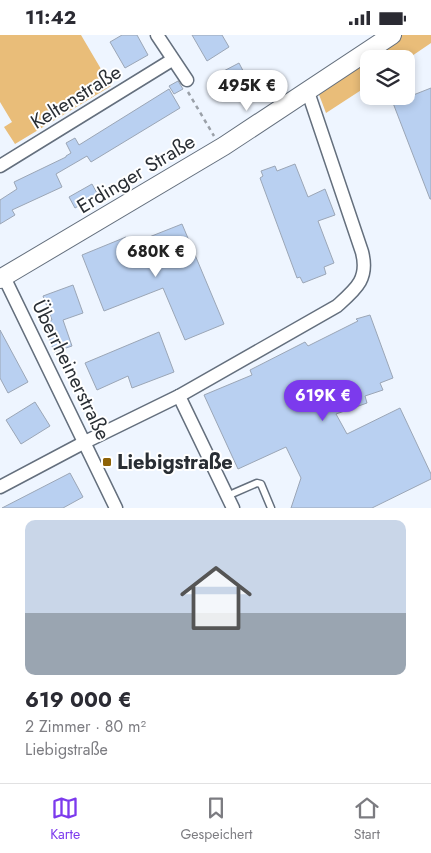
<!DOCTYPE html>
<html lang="de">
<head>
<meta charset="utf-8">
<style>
  :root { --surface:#fff; --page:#f2f2f3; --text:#2b2b33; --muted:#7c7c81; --line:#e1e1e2; --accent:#7c3aed }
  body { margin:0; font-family:Jost,sans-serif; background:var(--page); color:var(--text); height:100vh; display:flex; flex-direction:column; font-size:19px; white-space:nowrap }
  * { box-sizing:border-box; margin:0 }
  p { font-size:16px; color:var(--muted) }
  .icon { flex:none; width:28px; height:28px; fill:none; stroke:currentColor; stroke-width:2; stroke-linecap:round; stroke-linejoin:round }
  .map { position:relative; height:473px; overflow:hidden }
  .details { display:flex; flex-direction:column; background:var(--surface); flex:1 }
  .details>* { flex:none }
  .controls { position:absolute; left:360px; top:15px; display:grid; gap:10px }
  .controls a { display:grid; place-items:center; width:55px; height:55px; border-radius:10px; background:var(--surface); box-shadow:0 2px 8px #0003; font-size:25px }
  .price { position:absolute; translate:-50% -42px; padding:0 11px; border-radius:18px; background:#fff; color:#222; font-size:16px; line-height:32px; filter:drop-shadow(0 1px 2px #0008) }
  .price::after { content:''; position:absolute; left:50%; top:30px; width:15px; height:11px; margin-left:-8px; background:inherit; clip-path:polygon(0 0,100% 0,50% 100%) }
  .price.selected { background:var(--accent); color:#fff }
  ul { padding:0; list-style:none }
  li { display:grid; align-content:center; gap:10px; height:265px; padding:0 25px }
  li+li { border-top:1px solid var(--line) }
  li span { display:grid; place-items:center; height:155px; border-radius:10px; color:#555 }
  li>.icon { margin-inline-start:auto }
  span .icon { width:90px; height:90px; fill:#fffc; stroke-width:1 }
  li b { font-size:21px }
  .status { display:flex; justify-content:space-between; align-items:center; height:35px; padding:0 25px; background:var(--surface); direction:ltr }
  .status svg { height:14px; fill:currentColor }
  .tabs { display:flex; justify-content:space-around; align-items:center; height:70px; border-top:1px solid var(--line); background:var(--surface); font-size:14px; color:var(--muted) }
  .tabs a { display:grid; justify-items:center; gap:2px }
  .tabs .selected { color:var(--accent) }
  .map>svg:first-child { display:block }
  .green { fill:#e9bd79 }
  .building { fill:#b9d0f1; stroke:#9ba6b6 }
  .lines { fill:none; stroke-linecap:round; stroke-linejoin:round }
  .lane-casing { stroke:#646f7d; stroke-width:9 }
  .street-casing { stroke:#646f7d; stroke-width:15 }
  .secondary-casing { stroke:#646f7d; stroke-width:20 }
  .path { stroke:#9aa0a8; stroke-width:2.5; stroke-dasharray:4 4; stroke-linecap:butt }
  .lane { stroke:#fff; stroke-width:6 }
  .street { stroke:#fff; stroke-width:12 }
  .secondary { stroke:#fff; stroke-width:18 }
  .poi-dot { fill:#8d6207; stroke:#fff; stroke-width:2 }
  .labels { text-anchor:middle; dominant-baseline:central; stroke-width:4; stroke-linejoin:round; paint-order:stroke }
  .street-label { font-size:20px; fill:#292e34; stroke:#fff }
  .poi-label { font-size:20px; font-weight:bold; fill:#292e34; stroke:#fff; text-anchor:start }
</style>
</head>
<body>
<div class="status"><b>11:42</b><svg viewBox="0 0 49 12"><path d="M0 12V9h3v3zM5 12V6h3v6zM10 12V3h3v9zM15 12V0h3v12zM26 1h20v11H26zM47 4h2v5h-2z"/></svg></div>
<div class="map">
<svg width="431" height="473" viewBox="0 0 431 473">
  <rect width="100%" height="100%" fill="#eef5ff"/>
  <!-- green -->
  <g class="green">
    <polygon points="0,0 81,0 111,51 15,109 4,92 12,87 0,67"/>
    <polygon points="401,0 431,0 431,8 406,25 369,24 369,50 326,78 318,57 358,28"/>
  </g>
  <!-- building -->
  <g class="building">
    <polygon points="122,0 137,0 148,20 125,33 110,7"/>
    <polygon points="192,0 222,0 229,12 207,26"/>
    <polygon points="239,28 253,55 232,65 218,39"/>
    <polygon points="178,46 183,54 174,59 169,51"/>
    <polygon points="431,53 431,164 430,164 393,68"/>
    <polygon points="169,54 180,73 91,127 87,121 56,139 62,152 12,175 15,180 0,189 0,165 17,154 14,147 66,122 66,121 71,118 66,108 75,103 79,110"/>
    <polygon points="295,129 308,162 325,154 335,180 318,186 334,228 324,232 326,239 303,248 300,242 297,243 260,143 263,141 261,136 275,131 277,136"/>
    <polygon points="92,149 98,160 75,173 69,162"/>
    <polygon points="182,189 224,289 185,305 163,253 104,276 82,220 126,202 129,210"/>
    <polygon points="73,250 83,278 63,285 72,311 54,317 44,287 52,285 43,261"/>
    <polygon points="370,280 393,343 380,348 383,355 365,361 367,368 336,379 347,399 400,373 431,439 431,444 372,473 291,473 301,443 286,412 238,434 204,360 252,340 250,335 305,307 308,311 358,286 356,284"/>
    <polygon points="0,295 28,347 8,358 0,343"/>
    <polygon points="159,297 174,337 132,353 128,341 97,355 85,328"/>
    <polygon points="35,367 50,391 21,409 6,385"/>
    <polygon points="70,438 83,462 63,473 2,473"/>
  </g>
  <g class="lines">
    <!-- lane casing -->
    <g class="lane-casing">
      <polyline id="lane" points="227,461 257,448 261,449 271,473"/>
    </g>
    <!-- street casing -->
    <g class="street-casing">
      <g id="street">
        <polyline points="157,0 187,45"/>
        <polyline points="0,131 172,25"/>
        <polyline points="4,242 116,473"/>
        <polyline points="179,361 233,473"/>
        <path d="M0,452L85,407L179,361L337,271C356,254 369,244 362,217L308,57"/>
      </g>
    </g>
    <!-- secondary casing -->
    <g class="secondary-casing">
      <polyline id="secondary" points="0,244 224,111 392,0"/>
    </g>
    <!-- path -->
    <polyline class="path" points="188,57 214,101"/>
    <!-- lane -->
    <use href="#lane" class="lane"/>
    <!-- street -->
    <use href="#street" class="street"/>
    <!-- secondary -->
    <use href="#secondary" class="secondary"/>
  </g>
  <!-- markers -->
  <rect class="poi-dot" x="102" y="422" width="10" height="10" rx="2.5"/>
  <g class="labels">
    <!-- street labels -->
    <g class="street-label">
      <text transform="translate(76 62) rotate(-32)">Keltenstraße</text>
      <text transform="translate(136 139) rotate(-31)">Erdinger Straße</text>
      <text transform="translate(71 335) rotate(64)">Überrheinerstraße</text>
    </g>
    <!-- poi labels -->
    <g class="poi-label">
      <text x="117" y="427">Liebigstraße</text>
    </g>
  </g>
</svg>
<div class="controls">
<a><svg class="icon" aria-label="layers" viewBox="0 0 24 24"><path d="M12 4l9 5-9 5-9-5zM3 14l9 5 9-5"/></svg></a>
</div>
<b class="price" style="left:247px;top:77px">495K €</b>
<b class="price" style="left:156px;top:243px">680K €</b>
<b class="price selected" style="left:323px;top:387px">619K €</b>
</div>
<section class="details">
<ul>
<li><span style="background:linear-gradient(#c9d6e8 60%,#9aa5b1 0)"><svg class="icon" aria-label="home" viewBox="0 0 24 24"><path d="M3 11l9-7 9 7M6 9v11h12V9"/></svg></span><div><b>619 000 €</b><p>2 Zimmer · 80 m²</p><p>Liebigstraße</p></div></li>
</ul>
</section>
<nav class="tabs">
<a class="selected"><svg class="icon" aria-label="map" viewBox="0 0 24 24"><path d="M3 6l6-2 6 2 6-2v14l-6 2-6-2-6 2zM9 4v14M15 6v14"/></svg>Karte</a>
<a><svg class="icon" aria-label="saved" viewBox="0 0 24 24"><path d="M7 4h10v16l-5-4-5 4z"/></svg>Gespeichert</a>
<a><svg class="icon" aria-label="home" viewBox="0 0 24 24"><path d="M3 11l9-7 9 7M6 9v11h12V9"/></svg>Start</a>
</nav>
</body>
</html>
